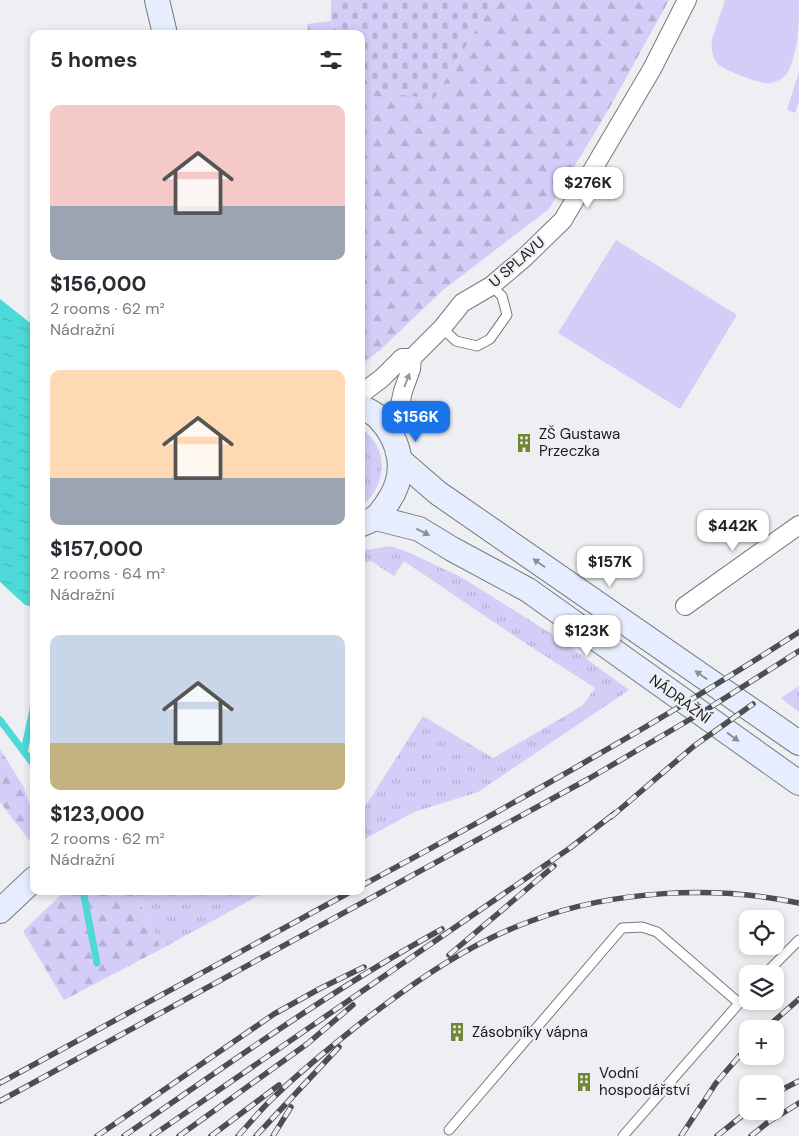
<!DOCTYPE html>
<html lang="en">
<head>
<meta charset="utf-8">
<style>
  :root { --surface:#fff; --page:#f2f2f3; --text:#2b2b33; --muted:#7c7c81; --accent:#1a73e8 }
  body { margin:0; font-family:"DM Sans",sans-serif; background:var(--page); color:var(--text); height:100vh; display:flex; flex-direction:column; font-size:19px; white-space:nowrap }
  * { box-sizing:border-box; margin:0 }
  p { font-size:16px; color:var(--muted) }
  .icon { flex:none; width:28px; height:28px; fill:none; stroke:currentColor; stroke-width:2; stroke-linecap:round; stroke-linejoin:round }
  .map { position:relative; flex:1; overflow:hidden }
  .side { position:absolute; left:30px; top:30px; width:335px; height:865px; display:flex; flex-direction:column; background:var(--surface); border-radius:10px; box-shadow:0 2px 8px #0003 }
  .side>* { flex:none }
  .controls { position:absolute; left:739px; top:910px; display:grid; gap:10px }
  .controls a { display:grid; place-items:center; width:45px; height:45px; border-radius:10px; background:var(--surface); box-shadow:0 2px 8px #0003; font-size:25px }
  .price { position:absolute; translate:-50% -42px; padding:0 11px; border-radius:10px; background:#fff; color:#222; font-size:16px; line-height:32px; filter:drop-shadow(0 1px 2px #0008) }
  .price::after { content:''; position:absolute; left:50%; top:30px; width:15px; height:11px; margin-left:-8px; background:inherit; clip-path:polygon(0 0,100% 0,50% 100%) }
  .price.on { background:var(--accent); color:#fff }
  ul { padding:0; list-style:none }
  li { display:grid; align-content:center; gap:10px; height:265px; padding:0 20px }
  li span { display:grid; place-items:center; height:155px; border-radius:10px; color:#555 }
  li>.icon { margin-inline-start:auto }
  span .icon { width:90px; height:90px; fill:#fffc; stroke-width:1 }
  li b { font-size:21px }
  h2 { display:flex; justify-content:space-between; align-items:center; height:60px; padding:0 20px; font-size:21px }
  .map>svg:first-child { display:block }
  .grass { fill:url(#grass-tufts) }
  .forest { fill:url(#forest-firs) }
  .cemetery { fill:url(#cemetery-stones) }
  .pitch { fill:#d3cdf8 }
  .water { fill:url(#water-ripples) }
  .lines { fill:none; stroke-linecap:round; stroke-linejoin:round }
  .stream { stroke:#4cd9d7; stroke-width:7 }
  .lane-casing { stroke:#77797b; stroke-width:11 }
  .street-casing { stroke:#77797b; stroke-width:20 }
  .secondary-casing { stroke:#77797b; stroke-width:26 }
  .lane { stroke:#fff; stroke-width:9 }
  .street { stroke:#fff; stroke-width:18 }
  .secondary { stroke:#e6edfe; stroke-width:24 }
  .rail-casing { stroke:#4d4e50; stroke-width:5.5 }
  .rail { stroke:#edeff2; stroke-width:4; stroke-dasharray:11; stroke-linecap:butt }
  .oneway { fill:#989898 }
  .oneway2 { fill:#8a8e98 }
  .labels { text-anchor:middle; dominant-baseline:central; stroke-width:4.5; stroke-linejoin:round; paint-order:stroke }
  .street-label { font-size:15px; fill:#191a1b; stroke:#edeff2 }
  .poi-label { font-size:15px; fill:#191a1b; stroke:#edeff2; text-anchor:start }
</style>
</head>
<body>
<div class="map">
<svg width="799" height="1136" viewBox="0 0 799 1136">
  <defs>
    <pattern id="grass-tufts" width="24" height="20" patternUnits="userSpaceOnUse" patternTransform="scale(1.25)"><rect width="24" height="20" fill="#d3cdf8"/><path d="M3 7l-1-3M5 7V3M7 7l1-3M15 17l-1-3M17 17v-4M19 17l1-3" fill="none" stroke="#b5afd4"/></pattern>
    <pattern id="forest-firs" width="22" height="20" patternUnits="userSpaceOnUse" patternTransform="scale(1.25)"><rect width="22" height="20" fill="#d3cdf8"/><path d="M5 1l3.5 6h-7zM16 11l3.5 6h-7z" fill="#b5afd4"/></pattern>
    <pattern id="cemetery-stones" width="16" height="16" patternUnits="userSpaceOnUse" patternTransform="scale(1.25)"><rect width="16" height="16" fill="#d3cdf8"/><path d="M2 7V4a2 2 0 0 1 4 0v3zM10 15v-3a2 2 0 0 1 4 0v3z" fill="#b5afd4"/></pattern>
    <pattern id="water-ripples" width="26" height="14" patternUnits="userSpaceOnUse" patternTransform="scale(1.25)"><rect width="26" height="14" fill="#4cd9d7"/><path d="M2 4q2-2 4 0t4 0M15 11q2-2 4 0t4 0" fill="none" stroke="#42bab8"/></pattern>
  </defs>
  <rect width="100%" height="100%" fill="#edeff2"/>
  <!-- grass -->
  <g class="grass">
    <path d="M361,429C390,446 387,488 361,506Z"/>
    <polygon points="390,546 410,553 461,577 555,636 629,690 478,792 414,812 361,841 361,813 423,716 493,758 582,706 595,688 519,639 404,561 394,576 371,561 361,563 361,551"/>
    <polygon points="799,686 799,712 781,698"/>
    <polygon points="132,891 267,891 161,949 138,899"/>
  </g>
  <!-- forest -->
  <g class="forest">
    <polygon points="494,0 669,0 610,107 549,209 443,290 380,350 361,365 361,71 372,89 433,100"/>
    <polygon points="331,21 339,34 308,34 307,24"/>
    <polygon points="0,749 23,786 34,816 34,835 29,840 0,802"/>
    <polygon points="65,891 132,891 138,899 161,949 64,1000 23,931"/>
  </g>
  <!-- cemetery -->
  <polygon class="cemetery" points="331,0 494,0 433,100 372,89 361,71 361,34 339,34 331,21"/>
  <!-- pitch -->
  <g class="pitch">
    <path d="M725,0H799C799,24 799,50 788,72C784,79 773,84 765,83C756,82 724,70 719,65C712,58 711,48 712,39Z"/>
    <polygon points="799,72 799,101 795,113 787,110"/>
    <polygon points="616,240 737,315 680,409 558,333"/>
  </g>
  <!-- water -->
  <polygon class="water" points="0,299 34,326 34,607 25,605 0,582"/>
  <g class="lines">
    <!-- stream -->
    <g class="stream">
      <polyline points="0,720 34,765"/>
      <polyline points="24,751 34,705"/>
      <polyline points="83,891 97,963"/>
    </g>
    <!-- lane casing -->
    <g class="lane-casing">
      <g id="lane">
        <polyline points="442,328 456,341 477,346 490,339 507,315 502,296 491,286"/>
        <polyline points="765,974 799,940"/>
        <polyline points="449,1130 622,928 642,927 657,932 739,1003"/>
        <polyline points="623,1136 748,993"/>
      </g>
    </g>
    <!-- street casing -->
    <g class="street-casing">
      <g id="street">
        <polyline points="361,394 382,378 402,358 412,358"/>
        <polyline points="393,437 403,391 411,369 412,358 442,328 462,303 491,286 524,258 563,220 652,69 687,0"/>
        <polyline points="685,606 799,525"/>
      </g>
    </g>
    <!-- secondary casing -->
    <g class="secondary-casing">
      <g id="secondary">
        <polyline points="157,0 165,34"/>
        <path d="M361,407C367,410 374,413 378,417C401,441 408,473 388,502C379,515 378,518 362,524"/>
        <polyline points="401,461 438,493 799,743"/>
        <polyline points="376,518 419,529 452,549 528,590 799,783"/>
        <polyline points="0,911 34,879"/>
      </g>
    </g>
    <!-- lane -->
    <use href="#lane" class="lane"/>
    <!-- street -->
    <use href="#street" class="street"/>
    <!-- secondary -->
    <use href="#secondary" class="secondary"/>
    <!-- rail casing -->
    <g class="rail-casing">
      <g id="rail">
        <polyline points="611,817 694,746 753,704"/>
        <path d="M361,886C510,806 657,724 799,632"/>
        <polyline points="449,955 554,866"/>
        <polyline points="765,1029 799,999"/>
        <polyline points="0,1083 352,891"/>
        <polyline points="775,1093 799,1081"/>
        <polyline points="0,1101 590,778 706,710 799,651"/>
        <polyline points="97,1136 274,1014 321,988 364,967"/>
        <path d="M124,1136C228,1064 331,990 442,929"/>
        <polyline points="152,1136 570,848 615,813"/>
        <polyline points="179,1136 307,1044 353,1005"/>
        <polyline points="211,1136 279,1085"/>
        <path d="M238,1136C250,1123 261,1109 274,1097C303,1069 334,1044 366,1019C417,980 470,943 531,921C613,890 714,885 799,903"/>
        <polyline points="256,1136 339,1047"/>
        <polyline points="273,1136 291,1107"/>
        <polyline points="681,1136 716,1083 748,1046"/>
        <polyline points="717,1136 748,1111"/>
        <polyline points="751,1136 767,1123 799,1103"/>
      </g>
    </g>
    <!-- rail -->
    <use href="#rail" class="rail"/>
  </g>
  <!-- one-way arrows -->
  <defs><path id="oneway-solid" d="M-6-.8H1V-3.2L6.5 0L1 3.2V.8H-6Z" transform="scale(1.25)"/></defs>
  <use class="oneway" href="#oneway-solid" transform="translate(407 380) rotate(-69)"/>
  <g class="oneway2">
    <use href="#oneway-solid" transform="translate(423 532) rotate(27)"/>
    <use href="#oneway-solid" transform="translate(539 563) rotate(-145)"/>
    <use href="#oneway-solid" transform="translate(701 675) rotate(-145)"/>
    <use href="#oneway-solid" transform="translate(733 737) rotate(36)"/>
  </g>
  <!-- icons -->
  <defs>
    <g id="building-bare" transform="scale(1.5)"><path d="M-4-6H4V6H1V3H-1V6H-4ZM-2.5-4.3h1.7v1.8h-1.7ZM.8-4.3h1.7v1.8H.8ZM-2.5-1h1.7V.8h-1.7ZM.8-1h1.7V.8H.8Z" fill="#738433" stroke="#edeff2" stroke-width="2.5" paint-order="stroke"/></g>
  </defs>
  <g fill-rule="evenodd">
    <use href="#building-bare" x="524" y="443"/>
    <use href="#building-bare" x="457" y="1032"/>
    <use href="#building-bare" x="584" y="1082"/>
  </g>
  <g class="labels">
    <!-- street labels -->
    <g class="street-label">
      <text transform="translate(517 262) rotate(-41)">U SPLAVU</text>
      <text transform="translate(680 699) rotate(36)">NÁDRAŽNÍ</text>
    </g>
    <!-- poi labels -->
    <g class="poi-label">
      <text x="539" y="434">ZŠ Gustawa<tspan x="539" dy="17">Przeczka</tspan></text>
      <text x="472" y="1032">Zásobníky vápna</text>
      <text x="599" y="1073">Vodní<tspan x="599" dy="17">hospodářství</tspan></text>
    </g>
  </g>
</svg>
<div class="controls">
<a><svg class="icon" aria-label="locate" viewBox="0 0 24 24"><circle cx="12" cy="12" r="6"/><path d="M12 2v4M12 18v4M2 12h4M18 12h4"/></svg></a>
<a><svg class="icon" aria-label="layers" viewBox="0 0 24 24"><path d="M12 4l9 5-9 5-9-5zM3 14l9 5 9-5"/></svg></a>
<a>+</a>
<a>−</a>
</div>
<b class="price" style="left:588px;top:209px">$276K</b>
<b class="price on" style="left:416px;top:443px">$156K</b>
<b class="price" style="left:733px;top:552px">$442K</b>
<b class="price" style="left:610px;top:588px">$157K</b>
<b class="price" style="left:587px;top:657px">$123K</b>
<section class="side">
<h2>5 homes<svg class="icon" aria-label="filters" viewBox="0 0 24 24"><path d="M4 7h16M4 17h16"/><circle cx="9" cy="7" r="2"/><circle cx="15" cy="17" r="2"/></svg></h2>
<ul>
<li><span style="background:linear-gradient(#f6c9c9 65%,#9aa5b1 0)"><svg class="icon" aria-label="home" viewBox="0 0 24 24"><path d="M3 11l9-7 9 7M6 9v11h12V9"/></svg></span><div><b>$156,000</b><p>2 rooms · 62 m²</p><p>Nádražní</p></div></li>
<li><span style="background:linear-gradient(#ffd9b3 70%,#9aa5b1 0)"><svg class="icon" aria-label="home" viewBox="0 0 24 24"><path d="M3 11l9-7 9 7M6 9v11h12V9"/></svg></span><div><b>$157,000</b><p>2 rooms · 64 m²</p><p>Nádražní</p></div></li>
<li><span style="background:linear-gradient(#c9d6e8 70%,#c2b280 0)"><svg class="icon" aria-label="home" viewBox="0 0 24 24"><path d="M3 11l9-7 9 7M6 9v11h12V9"/></svg></span><div><b>$123,000</b><p>2 rooms · 62 m²</p><p>Nádražní</p></div></li>
</ul>
</section>
</div>
</body>
</html>
